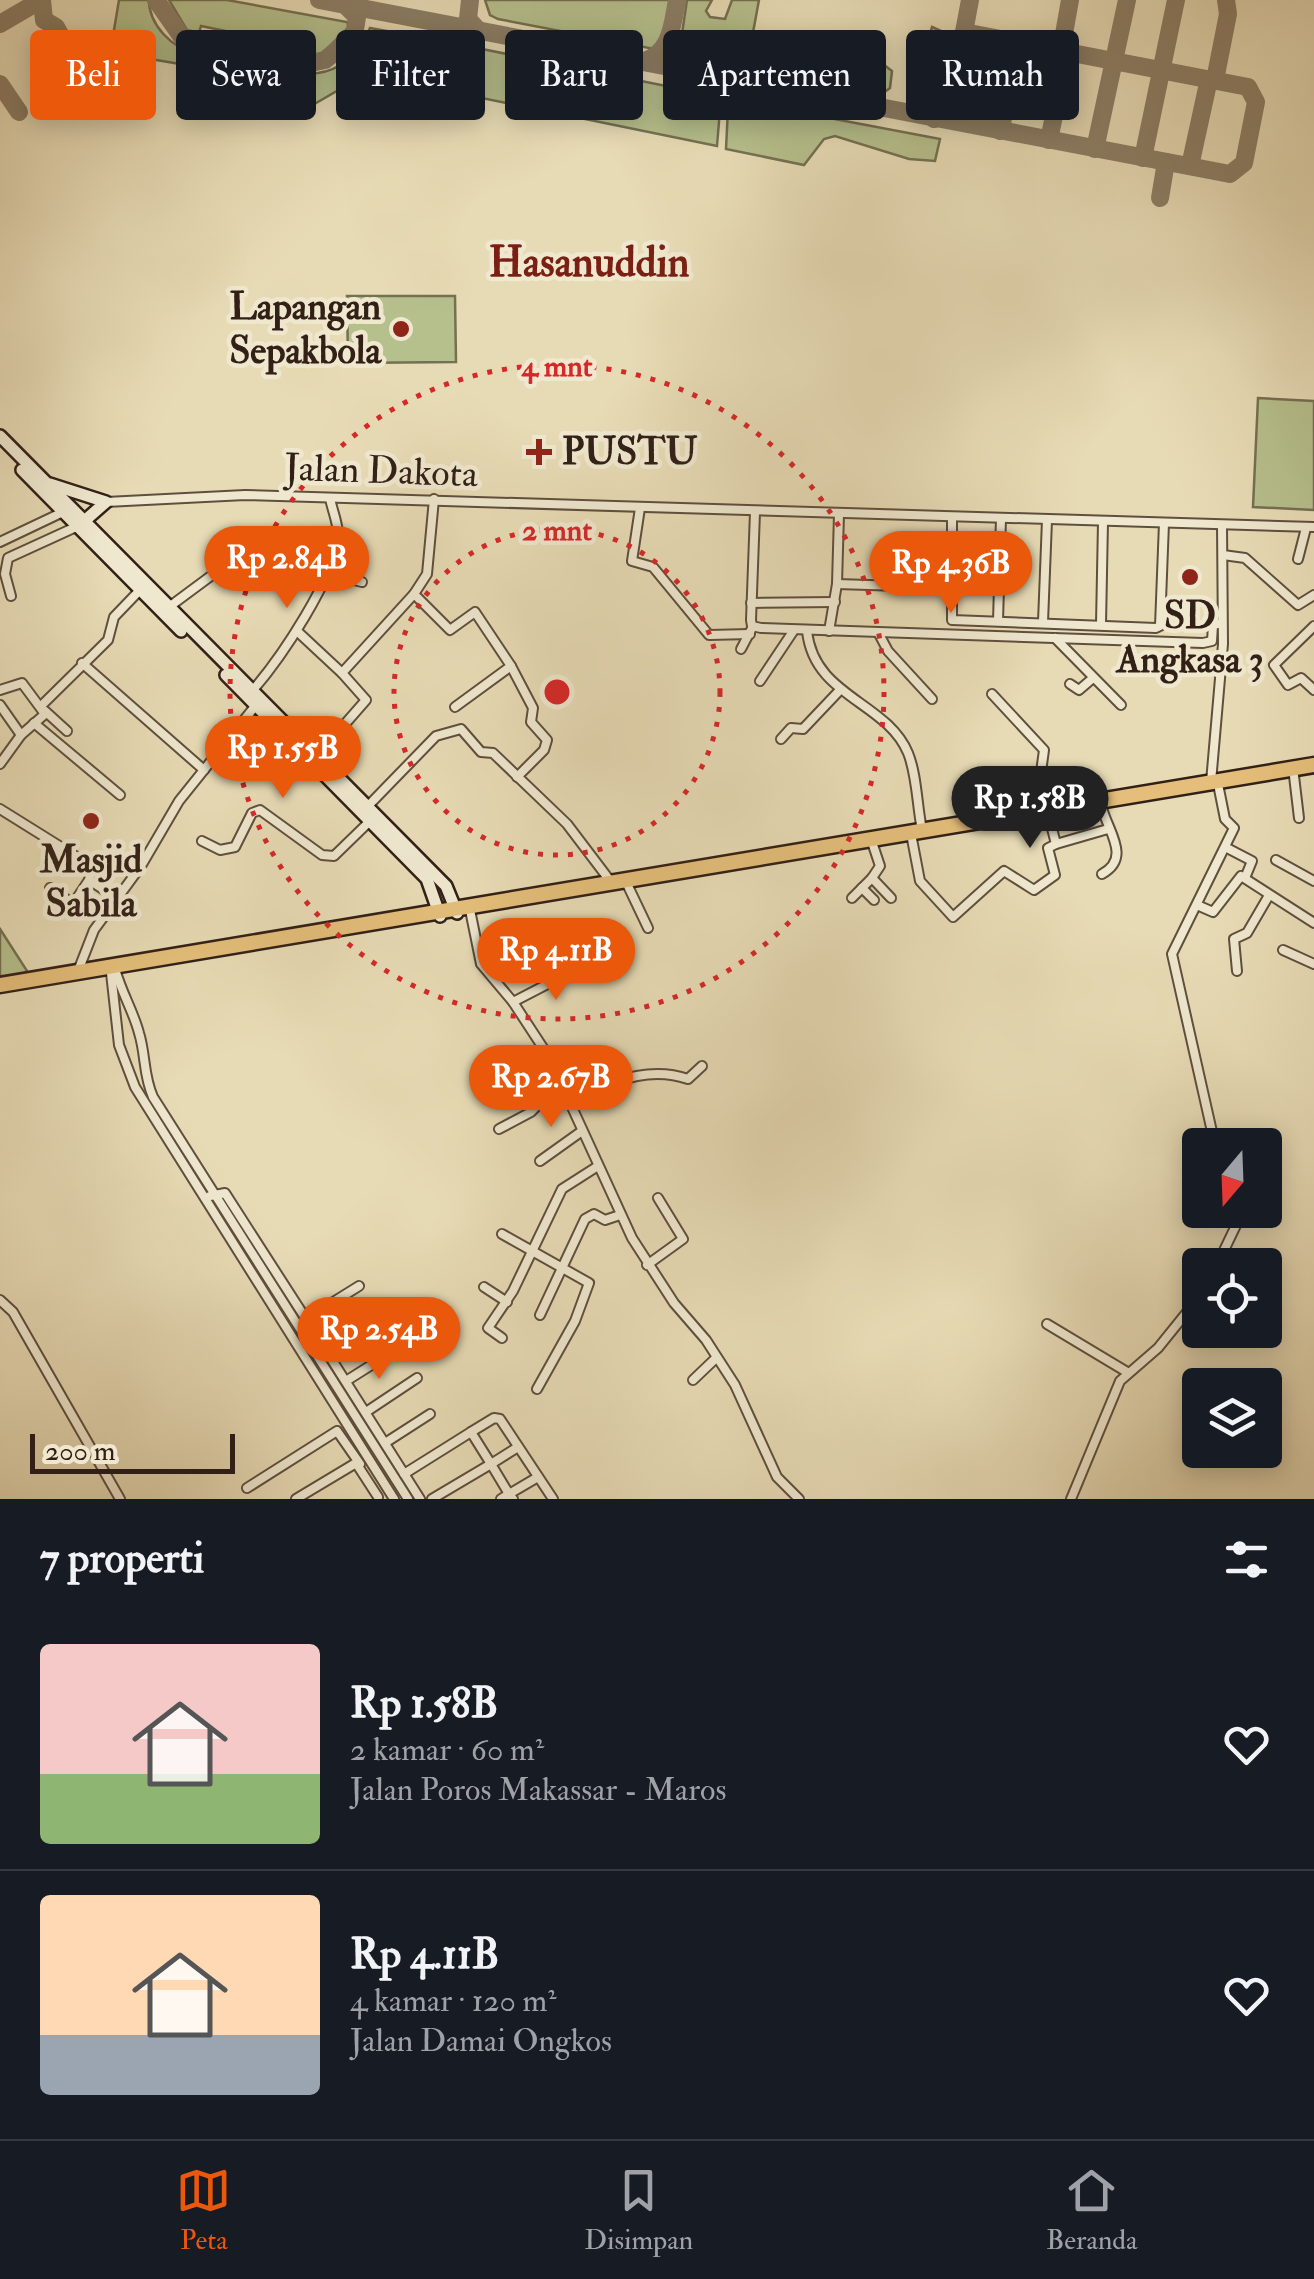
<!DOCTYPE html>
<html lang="id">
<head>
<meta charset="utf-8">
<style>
  :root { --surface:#171b24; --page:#242831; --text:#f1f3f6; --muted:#9ea1a6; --line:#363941; --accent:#ea580c }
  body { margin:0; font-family:"IM FELL Double Pica",serif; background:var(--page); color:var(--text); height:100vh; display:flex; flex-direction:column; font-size:38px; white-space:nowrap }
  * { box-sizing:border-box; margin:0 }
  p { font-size:32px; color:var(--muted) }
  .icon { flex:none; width:55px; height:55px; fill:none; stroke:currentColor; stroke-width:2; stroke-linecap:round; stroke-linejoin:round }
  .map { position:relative; height:1499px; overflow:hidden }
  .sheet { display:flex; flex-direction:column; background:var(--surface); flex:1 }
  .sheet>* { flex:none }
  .hud { position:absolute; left:30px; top:30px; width:1255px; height:90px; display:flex; gap:20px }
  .needle { width:65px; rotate:199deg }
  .buttons { position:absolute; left:1182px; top:1128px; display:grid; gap:20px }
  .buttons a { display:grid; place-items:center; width:100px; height:100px; border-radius:10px; background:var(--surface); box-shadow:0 5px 25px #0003; font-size:50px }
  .scale { position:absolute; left:30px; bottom:25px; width:205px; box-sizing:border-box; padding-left:10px; border:5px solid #322017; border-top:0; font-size:28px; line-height:35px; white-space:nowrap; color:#322017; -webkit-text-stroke:8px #efe8cf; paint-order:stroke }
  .price { position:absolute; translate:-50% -85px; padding:0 22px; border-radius:35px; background:var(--accent); color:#fff; font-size:32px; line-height:65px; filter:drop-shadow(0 2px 5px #0008) }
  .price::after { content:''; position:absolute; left:50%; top:60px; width:30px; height:22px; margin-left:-15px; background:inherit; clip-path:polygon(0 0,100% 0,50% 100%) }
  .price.active { background:#222; color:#fff }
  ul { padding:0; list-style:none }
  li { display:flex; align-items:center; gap:30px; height:250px; padding:0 40px }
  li+li { border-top:2px solid var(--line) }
  li span { display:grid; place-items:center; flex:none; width:280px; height:200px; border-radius:10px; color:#555 }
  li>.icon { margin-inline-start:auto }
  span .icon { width:120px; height:120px; fill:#fffc; stroke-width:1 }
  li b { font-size:42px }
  h2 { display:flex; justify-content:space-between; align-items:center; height:120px; padding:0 40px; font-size:42px }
  .chip { padding:0 35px; border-radius:10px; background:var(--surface); box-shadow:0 5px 25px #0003; font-size:35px; line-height:90px }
  .chip.active { background:var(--accent); color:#fff }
  .menu { display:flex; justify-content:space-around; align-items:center; height:140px; border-top:2px solid var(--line); background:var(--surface); font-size:28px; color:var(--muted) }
  .menu a { display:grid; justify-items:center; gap:5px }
  .menu .active { color:var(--accent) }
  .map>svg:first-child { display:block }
  .grass { fill:#b6c08d; stroke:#747052; stroke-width:2.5 }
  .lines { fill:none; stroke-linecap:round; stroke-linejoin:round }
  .taxiway { stroke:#8c7e66; stroke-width:18 }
  .street-casing { stroke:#5f4f3e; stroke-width:12 }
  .secondary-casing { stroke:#322017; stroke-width:16 }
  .highway-casing { stroke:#322017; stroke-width:19 }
  .street { stroke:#efe8cf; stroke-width:8 }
  .secondary { stroke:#efe8cf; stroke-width:11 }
  .highway { stroke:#e4be7a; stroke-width:14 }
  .ring { fill:none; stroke:#d62828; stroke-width:5; stroke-dasharray:5 10 }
  .poi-dot { fill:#8f2418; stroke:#efe8cf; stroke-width:4 }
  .labels { text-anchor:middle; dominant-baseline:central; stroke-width:9; stroke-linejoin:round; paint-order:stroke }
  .poi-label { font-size:38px; font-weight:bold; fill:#322017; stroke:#efe8cf }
  .street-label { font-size:38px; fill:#322017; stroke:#efe8cf }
  .quarter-label { font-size:42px; font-weight:bold; fill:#7a1f14; stroke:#efe8cf }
  .centre { fill:#d62828; stroke:#efe8cf; stroke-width:5 }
  .ring-label { font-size:30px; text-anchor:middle; font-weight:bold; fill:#d62828; stroke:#efe8cf; stroke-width:9; stroke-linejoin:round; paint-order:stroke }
</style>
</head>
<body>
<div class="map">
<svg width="1314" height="1499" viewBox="0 0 1314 1499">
  <rect width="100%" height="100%" fill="#e7dbb5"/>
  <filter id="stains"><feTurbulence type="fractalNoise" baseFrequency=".002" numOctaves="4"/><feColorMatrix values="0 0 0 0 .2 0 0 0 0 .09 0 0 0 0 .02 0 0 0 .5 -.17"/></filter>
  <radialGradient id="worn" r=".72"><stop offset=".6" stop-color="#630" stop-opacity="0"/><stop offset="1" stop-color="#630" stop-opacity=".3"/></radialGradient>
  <!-- grass -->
  <g class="grass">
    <path d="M119,0H149C149,25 172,48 195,53L192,66L127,55L122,61L111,48Z"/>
    <polygon points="169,0 227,0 347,22 349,27 320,56 299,51 299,46 201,26 199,33 187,30"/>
    <polygon points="485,0 673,0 666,34 654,49 498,19 490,15"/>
    <polygon points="687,0 712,0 706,11 710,17 725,19 732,0 759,0 747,65 679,54"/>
    <polygon points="932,27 957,38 946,100 940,106 916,102 912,95"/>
    <path d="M370,28L469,46L465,96L377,79L373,70L311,106L288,101L295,72C330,79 356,61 370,28Z"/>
    <polygon points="477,48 721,97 717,146 472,96"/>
    <polygon points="809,51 884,65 892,71 890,88 882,94 799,77 802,54"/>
    <polygon points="734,100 940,139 935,161 909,159 835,136 824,139 804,165 726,149 728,108"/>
    <polygon points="347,296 455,296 456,362 348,363"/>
    <polygon points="1258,398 1314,401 1314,510 1253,507"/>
    <polygon points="0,929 29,974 0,979"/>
  </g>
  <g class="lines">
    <!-- taxiway -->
    <g class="taxiway">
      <polyline points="42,0 44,20 56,27 79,69"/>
      <polyline points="156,0 182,37 311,63 325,60 354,36 357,17 345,5"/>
      <polyline points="319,0 1230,174 1244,163 1256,102 1248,87 964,32"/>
      <polyline points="470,0 468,19 479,31"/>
      <polyline points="0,24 41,0"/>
      <polyline points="1061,51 1070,0"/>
      <path d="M641,62C671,54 672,27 677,0"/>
      <polyline points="1215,80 1228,14 1226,0"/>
      <polyline points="0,84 19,112"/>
      <polyline points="934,119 949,112 970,0"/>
      <polyline points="1000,131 1021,43"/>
      <polyline points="1049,140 1067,52"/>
      <polyline points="1095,149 1127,0"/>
      <polyline points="1143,158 1176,0"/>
      <polyline points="1190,166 1209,79"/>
      <polyline points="1160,198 1166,162"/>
    </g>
    <!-- street casing -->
    <g class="street-casing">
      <g id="street">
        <polyline points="434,499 427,574 414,594 450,630 475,612 511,666 455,707"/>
        <polyline points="106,502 245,495 1314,527"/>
        <polyline points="640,508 632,561 653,567 709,635 750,634"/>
        <polyline points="755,512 751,620 752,626 761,628 1203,643 1212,641 1213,625 1222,623"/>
        <polyline points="952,517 952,620 1156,628 1160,626 1164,523"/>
        <polyline points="0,542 63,512"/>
        <polyline points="1223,555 1245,558 1298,605 1314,595"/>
        <polyline points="1298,559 1306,528"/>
        <polyline points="951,571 999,571"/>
        <polyline points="325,573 362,582"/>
        <polyline points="837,584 901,586"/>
        <polyline points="11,596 5,574 8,558 78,526"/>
        <polyline points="751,603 835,602"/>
        <polyline points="169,607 231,561"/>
        <polyline points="998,621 1001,518"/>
        <polyline points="1043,622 1047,520"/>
        <polyline points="1101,624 1103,522"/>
        <polyline points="1314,626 1274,665 1288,685 1301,678 1314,690"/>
        <path d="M807,631C814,697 886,701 908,753C917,775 917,806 922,830"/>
        <polyline points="829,631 837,584 839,514"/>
        <polyline points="298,632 342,673"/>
        <polyline points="879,634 888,651 932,699"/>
        <polyline points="1055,638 1121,705"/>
        <polyline points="741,649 751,630"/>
        <polyline points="82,663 204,770"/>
        <polyline points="511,666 533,708 531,722 547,740 544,750 517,777"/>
        <polyline points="760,681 794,630"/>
        <polyline points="1070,684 1079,690 1093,678"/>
        <polyline points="0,690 22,683 45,714 21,735 0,764"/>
        <path d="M253,690C280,659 336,577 338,535C338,522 332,510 330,498"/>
        <polyline points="992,694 1044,750 1041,772 1049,809"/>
        <polyline points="0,705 21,735"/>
        <polyline points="41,706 108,640 114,617 140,590"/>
        <polyline points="45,711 67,731"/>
        <polyline points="34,723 120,795"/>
        <polyline points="781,739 791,728 803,729 840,690"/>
        <polyline points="317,756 366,700 342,673 414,594"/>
        <polyline points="1294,776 1299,818"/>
        <polyline points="1211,782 1223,644 1222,525"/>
        <polyline points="368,806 436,736 461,729 481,752 493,753 567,824 611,882"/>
        <polyline points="0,809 93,867 89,880 118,899"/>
        <polyline points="912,839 920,881 953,917 1004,871 1034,890 1055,875 1048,848 1056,844 1049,817"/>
        <polyline points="202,841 220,850 235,847 252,813 260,810 322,855 334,856 370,821"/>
        <polyline points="1056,844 1108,829"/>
        <polyline points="873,845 880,866 872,878 891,898"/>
        <polyline points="1227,848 1252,861 1245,878"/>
        <polyline points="1276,860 1314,881"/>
        <path d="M1102,874C1131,858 1109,833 1102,808"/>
        <polyline points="628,886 648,928"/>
        <polyline points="50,888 73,904 89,880"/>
        <polyline points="862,888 874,900"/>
        <polyline points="852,898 872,878"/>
        <polyline points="1197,905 1213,912 1241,876 1314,923"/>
        <polyline points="470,910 481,964 513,1002 549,1057 632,1238 674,1303 706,1340 735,1385 777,1477 799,1499"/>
        <polyline points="1283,950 1314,964"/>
        <polyline points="78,971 94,930 141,866 179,801 256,705"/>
        <polyline points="1237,971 1234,939 1247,933 1268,897"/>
        <path d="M116,972C122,993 134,1013 139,1033C146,1055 143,1075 153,1097L408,1499"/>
        <polyline points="111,973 119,1045 135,1087 394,1499"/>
        <polyline points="513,1002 567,974 608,967 613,962"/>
        <path d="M569,1100C609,1085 645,1064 688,1079L702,1066"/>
        <polyline points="499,1129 531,1112 561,1081"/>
        <polyline points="1215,1145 1172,954 1234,828 1225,819 1219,789"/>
        <polyline points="540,1161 582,1131"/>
        <polyline points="210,1196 225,1193 306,1319"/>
        <polyline points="502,1234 589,1283 575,1321 537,1389"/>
        <polyline points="647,1265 683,1239 658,1198"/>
        <polyline points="1217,1265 1240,1217 1239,1210"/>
        <polyline points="359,1286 306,1319 420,1499"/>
        <polyline points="484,1287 507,1302"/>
        <polyline points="0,1300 13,1312 120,1499"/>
        <polyline points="540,1315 585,1219 594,1214 605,1220 620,1215"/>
        <polyline points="1047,1324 1127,1372"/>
        <polyline points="502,1338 488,1328 513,1291 562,1189 598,1166"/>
        <polyline points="324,1351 362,1328"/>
        <polyline points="693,1380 715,1359"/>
        <polyline points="346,1381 392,1352"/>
        <polyline points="366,1412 417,1378"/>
        <polyline points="471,1432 494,1418 500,1419 553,1499"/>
        <polyline points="385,1443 430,1414"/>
        <polyline points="518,1447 491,1464 509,1494 538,1477"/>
        <polyline points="404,1474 471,1432 491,1464 432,1499"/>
        <polyline points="247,1488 337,1431 360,1464"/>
        <polyline points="296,1499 356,1463 378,1497"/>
        <polyline points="501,1499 509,1494 513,1499"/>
        <polyline points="1071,1499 1120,1381 1158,1348 1200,1296"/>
      </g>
    </g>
    <!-- secondary casing -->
    <g class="secondary-casing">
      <g id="secondary">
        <polyline points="0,436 446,886 457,913"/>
        <polyline points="22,470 181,631"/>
        <polyline points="50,484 106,502 82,523"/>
        <polyline points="226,675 427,879 440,916"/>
      </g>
    </g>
    <!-- highway casing -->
    <g class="highway-casing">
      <polyline id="highway" points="0,985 1314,765"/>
    </g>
    <!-- street -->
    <use href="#street" class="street"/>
    <!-- secondary -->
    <use href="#secondary" class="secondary"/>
    <!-- highway -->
    <use href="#highway" class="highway"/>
  </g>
  <!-- distance rings -->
  <g class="ring">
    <circle cx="557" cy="692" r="163"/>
    <circle cx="557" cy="692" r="327"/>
  </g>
  <!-- markers -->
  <g class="poi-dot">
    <circle cx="401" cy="329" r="10"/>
    <path d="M534 437h10v10h10v10h-10v10h-10v-10h-10v-10h10z"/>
    <circle cx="1190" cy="577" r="10"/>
    <circle cx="91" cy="821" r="10"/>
  </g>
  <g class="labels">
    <!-- poi labels -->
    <g class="poi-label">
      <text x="381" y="307" text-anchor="end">Lapangan<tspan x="381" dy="44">Sepakbola</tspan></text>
      <text x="562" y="452" text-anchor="start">PUSTU</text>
      <text x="1190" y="616">SD<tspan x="1190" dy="44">Angkasa 3</tspan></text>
      <text x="91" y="860">Masjid<tspan x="91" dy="44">Sabila</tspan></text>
    </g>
    <!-- street labels -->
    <g class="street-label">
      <text transform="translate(381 471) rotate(2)">Jalan Dakota</text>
    </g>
    <!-- quarter labels -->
    <g class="quarter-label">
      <text x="589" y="263">Hasanuddin</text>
    </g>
  </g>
  <circle cx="557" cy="692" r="15" class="centre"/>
  <g class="ring-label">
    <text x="557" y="376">4 mnt</text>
    <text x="557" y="540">2 mnt</text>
  </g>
  <rect width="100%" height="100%" filter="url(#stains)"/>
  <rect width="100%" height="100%" fill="url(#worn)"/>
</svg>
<div class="buttons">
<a><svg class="needle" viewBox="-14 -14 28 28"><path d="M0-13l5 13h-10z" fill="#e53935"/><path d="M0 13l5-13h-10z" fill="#9ea1a6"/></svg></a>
<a><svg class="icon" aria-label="locate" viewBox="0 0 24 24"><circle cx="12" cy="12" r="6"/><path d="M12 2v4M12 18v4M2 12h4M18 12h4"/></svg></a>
<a><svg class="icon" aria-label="layers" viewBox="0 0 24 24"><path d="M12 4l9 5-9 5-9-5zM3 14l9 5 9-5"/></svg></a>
</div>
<div class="scale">200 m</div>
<b class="price" style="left:287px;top:611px">Rp 2.84B</b>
<b class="price" style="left:951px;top:616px">Rp 4.36B</b>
<b class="price" style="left:283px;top:801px">Rp 1.55B</b>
<b class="price active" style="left:1030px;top:851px">Rp 1.58B</b>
<b class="price" style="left:556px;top:1003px">Rp 4.11B</b>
<b class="price" style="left:551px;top:1130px">Rp 2.67B</b>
<b class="price" style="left:379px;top:1382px">Rp 2.54B</b>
<div class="hud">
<a class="chip active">Beli</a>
<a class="chip">Sewa</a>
<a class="chip">Filter</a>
<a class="chip">Baru</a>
<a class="chip">Apartemen</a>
<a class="chip">Rumah</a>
</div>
</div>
<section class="sheet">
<h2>7 properti<svg class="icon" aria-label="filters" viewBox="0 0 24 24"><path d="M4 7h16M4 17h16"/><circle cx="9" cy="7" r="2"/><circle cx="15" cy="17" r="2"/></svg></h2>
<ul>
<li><span style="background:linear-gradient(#f6c9c9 65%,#8fb573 0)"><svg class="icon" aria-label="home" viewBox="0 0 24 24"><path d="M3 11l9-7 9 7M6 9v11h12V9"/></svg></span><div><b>Rp 1.58B</b><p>2 kamar · 60 m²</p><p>Jalan Poros Makassar - Maros</p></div><svg class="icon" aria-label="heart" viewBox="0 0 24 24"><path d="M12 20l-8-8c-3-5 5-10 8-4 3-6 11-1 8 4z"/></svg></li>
<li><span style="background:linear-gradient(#ffd9b3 70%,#9aa5b1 0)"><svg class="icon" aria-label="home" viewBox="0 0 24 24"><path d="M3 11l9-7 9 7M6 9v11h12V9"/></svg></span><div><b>Rp 4.11B</b><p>4 kamar · 120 m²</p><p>Jalan Damai Ongkos</p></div><svg class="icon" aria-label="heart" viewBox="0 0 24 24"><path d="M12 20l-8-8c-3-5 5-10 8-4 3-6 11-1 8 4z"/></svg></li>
</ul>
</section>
<nav class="menu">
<a class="active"><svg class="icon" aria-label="map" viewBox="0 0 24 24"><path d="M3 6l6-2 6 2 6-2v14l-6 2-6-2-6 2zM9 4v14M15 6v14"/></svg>Peta</a>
<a><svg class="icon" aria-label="saved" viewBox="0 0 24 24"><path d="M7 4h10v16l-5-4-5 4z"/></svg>Disimpan</a>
<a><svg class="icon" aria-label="home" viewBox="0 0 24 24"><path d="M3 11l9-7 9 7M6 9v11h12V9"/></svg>Beranda</a>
</nav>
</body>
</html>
